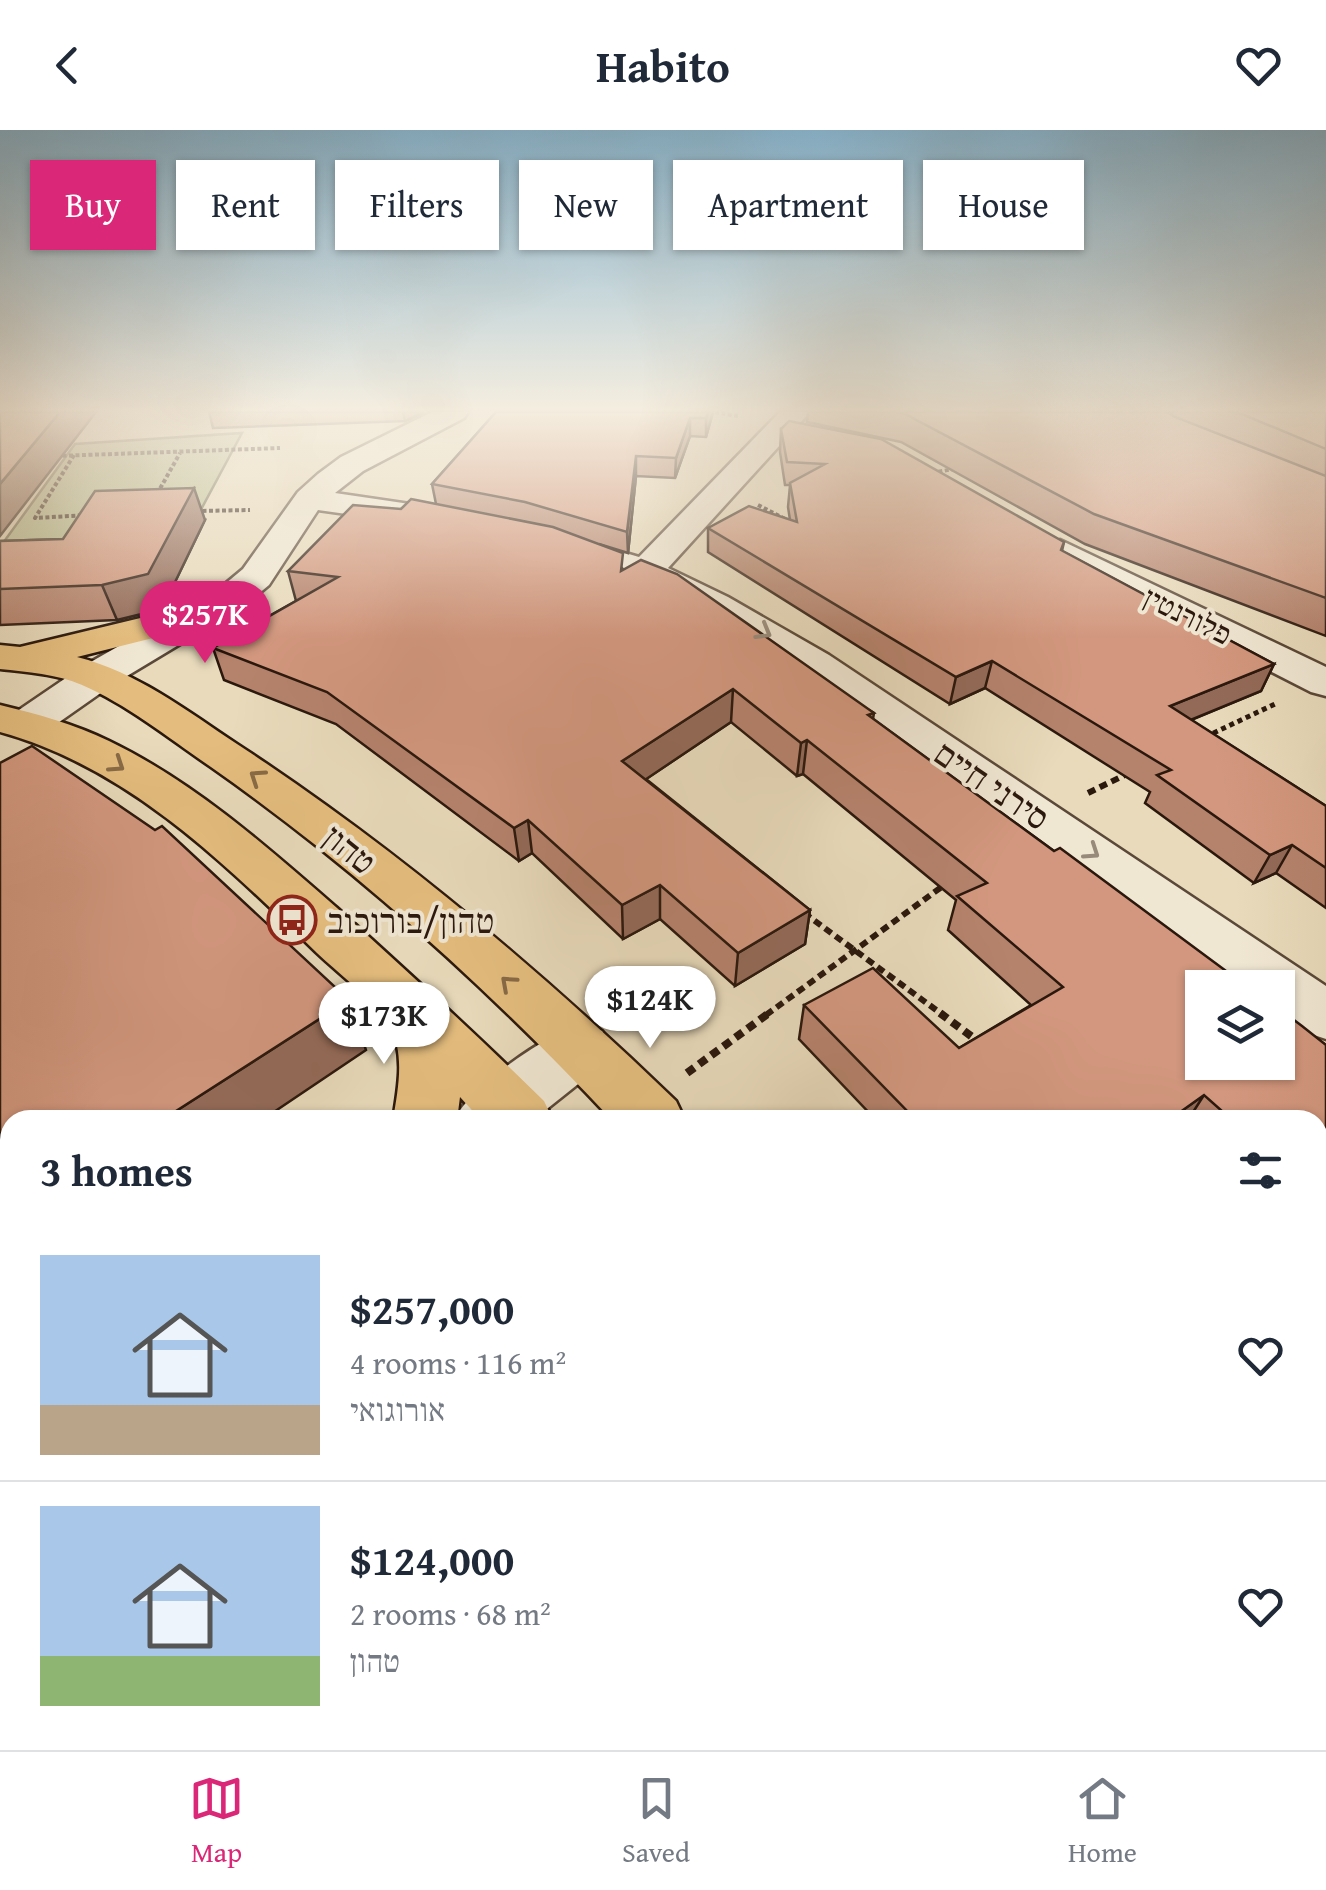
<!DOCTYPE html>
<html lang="en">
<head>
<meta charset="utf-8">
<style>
  :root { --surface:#fff; --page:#f2f2f3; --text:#1f2937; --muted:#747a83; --line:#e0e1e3; --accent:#db2777 }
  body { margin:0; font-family:"Gentium Book Plus","Frank Ruhl Libre",serif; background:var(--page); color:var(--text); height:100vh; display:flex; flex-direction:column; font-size:38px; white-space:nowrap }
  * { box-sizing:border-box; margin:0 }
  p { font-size:32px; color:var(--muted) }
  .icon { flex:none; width:55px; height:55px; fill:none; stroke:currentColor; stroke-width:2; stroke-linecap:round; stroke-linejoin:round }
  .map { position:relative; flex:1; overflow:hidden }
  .side { position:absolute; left:0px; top:980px; width:1328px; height:640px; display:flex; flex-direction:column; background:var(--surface); border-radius:30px 30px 0 0; box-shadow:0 2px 8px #0004 }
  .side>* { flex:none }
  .guide { position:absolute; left:30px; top:30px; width:1268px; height:90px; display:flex; gap:20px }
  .tools { position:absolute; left:1185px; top:840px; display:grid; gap:20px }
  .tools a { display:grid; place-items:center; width:110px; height:110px; border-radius:0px; background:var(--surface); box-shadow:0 2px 8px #0004; font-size:50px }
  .price { position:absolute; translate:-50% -85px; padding:0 22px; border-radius:35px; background:#fff; color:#222; font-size:32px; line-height:65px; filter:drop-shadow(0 2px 5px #0008) }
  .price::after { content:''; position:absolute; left:50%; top:60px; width:30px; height:22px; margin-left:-15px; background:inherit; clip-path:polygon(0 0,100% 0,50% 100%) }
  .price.active { background:var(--accent); color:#fff }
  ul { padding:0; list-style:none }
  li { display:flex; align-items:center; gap:30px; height:250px; padding:0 40px }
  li+li { border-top:2px solid var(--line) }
  li span { display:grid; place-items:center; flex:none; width:280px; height:200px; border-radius:0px; color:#555 }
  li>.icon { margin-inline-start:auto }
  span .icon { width:120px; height:120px; fill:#fffc; stroke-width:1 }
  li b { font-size:42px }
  h2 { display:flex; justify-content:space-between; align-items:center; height:120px; padding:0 40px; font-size:42px }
  .pill { padding:0 35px; border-radius:0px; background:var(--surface); box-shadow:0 2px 8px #0004; font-size:35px; line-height:90px }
  .pill.active { background:var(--accent); color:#fff }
  header { display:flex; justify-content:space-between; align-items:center; height:130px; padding:0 40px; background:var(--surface); font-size:45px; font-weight:600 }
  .tab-bar { display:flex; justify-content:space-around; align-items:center; height:140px; border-top:2px solid var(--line); background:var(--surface); font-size:28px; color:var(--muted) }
  .tab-bar a { display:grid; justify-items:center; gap:5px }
  .tab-bar .active { color:var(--accent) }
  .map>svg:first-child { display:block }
  .green { fill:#b8bf8f; stroke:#726c4e; stroke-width:2.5 }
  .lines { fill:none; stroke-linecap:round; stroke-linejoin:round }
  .minor-casing { stroke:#5a4838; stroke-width:5 }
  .major-casing { stroke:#2b180d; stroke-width:5 }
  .path-far3 { stroke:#2b180d; stroke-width:4; stroke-dasharray:4 2.5; stroke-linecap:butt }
  .path-far2 { stroke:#2b180d; stroke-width:5; stroke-dasharray:5 4; stroke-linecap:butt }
  .path-far1 { stroke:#2b180d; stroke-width:6; stroke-dasharray:8 5; stroke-linecap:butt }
  .path { stroke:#2b180d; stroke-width:8; stroke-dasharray:9 6; stroke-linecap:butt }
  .minor { fill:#f0e7d3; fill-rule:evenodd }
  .major { fill:#e4bd7e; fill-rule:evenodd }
  .wall { fill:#b5826c; stroke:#2b180d; stroke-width:2.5 }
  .shaded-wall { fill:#936a58; stroke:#2b180d; stroke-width:2.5 }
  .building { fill:#d2977e; stroke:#2b180d; stroke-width:2.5 }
  .oneway { stroke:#978a7a }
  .oneway2 { stroke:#886a46 }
  .labels { text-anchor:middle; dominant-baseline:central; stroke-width:8; stroke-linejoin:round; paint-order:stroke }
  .far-street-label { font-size:30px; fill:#2b180d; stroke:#f0e7d3 }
  .street-label { font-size:35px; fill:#2b180d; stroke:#f0e7d3 }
  .poi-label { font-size:35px; fill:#2b180d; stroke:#f0e7d3; text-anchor:start }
</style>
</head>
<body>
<header><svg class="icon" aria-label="back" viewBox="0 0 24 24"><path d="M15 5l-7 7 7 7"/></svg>Habito<svg class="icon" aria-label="heart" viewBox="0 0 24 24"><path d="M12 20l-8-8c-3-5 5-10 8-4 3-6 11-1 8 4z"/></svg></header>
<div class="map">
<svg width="1326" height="1620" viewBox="0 0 1326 1620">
  <rect width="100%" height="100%" fill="#e8dabb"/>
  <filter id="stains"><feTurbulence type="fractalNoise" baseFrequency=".002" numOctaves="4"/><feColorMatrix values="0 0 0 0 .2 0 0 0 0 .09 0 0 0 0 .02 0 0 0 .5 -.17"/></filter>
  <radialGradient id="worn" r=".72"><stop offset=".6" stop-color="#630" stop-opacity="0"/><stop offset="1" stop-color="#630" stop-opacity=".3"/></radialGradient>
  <!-- green -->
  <polygon class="green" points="242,303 197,387 72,436 0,417 75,314"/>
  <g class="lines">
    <!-- minor casing -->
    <g class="minor-casing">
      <g id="minor">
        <polygon points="432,282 468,282 464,288 363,341 335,363 437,378 442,385 437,392 425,395 318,380 269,455 245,475 112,555 45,602 29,606 13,602 7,593 13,584 82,537 219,459 243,439 298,362 318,344 341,327"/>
        <path d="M780,282H810L668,438L728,467L829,525L1326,856V909L1305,902L1278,881V858H1245C1147,786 1048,716 949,646C820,555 695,465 542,419L537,412L542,405L554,402L639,427Z"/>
        <polygon points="1060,410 1326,537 1326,566 1311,562 1048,428 1042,421 1048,414"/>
        <path d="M581,894L602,901L611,918L602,935L533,990H454C471,956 544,906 581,894Z"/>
        <polygon points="6,1305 10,1306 10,1423 0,1419 0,1307"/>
        <polygon points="0,1445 10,1449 10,1561 0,1556"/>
        <polygon points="10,1588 10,1610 160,1610 164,1620 5,1620 1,1610"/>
        <polygon points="518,1610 615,1610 619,1620 522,1620"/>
      </g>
    </g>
    <!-- major casing -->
    <g class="major-casing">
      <g id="major">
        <path d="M207,472L221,475L226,483L221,491L77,527C137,542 187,581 237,614C396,718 539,839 676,971L685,990H612C490,860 358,740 211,637C170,609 128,575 82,555C57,544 27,542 0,539V515L20,517Z"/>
        <path d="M0,575C37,584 74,594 109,611C194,652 266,716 337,778C407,841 476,904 544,971L553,990H481L460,967L457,990H393C398,959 406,922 388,893C371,867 339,844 317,823C224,733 128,637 0,602Z"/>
        <polygon points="969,1610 1068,1610 1072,1620 973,1620"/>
        <polygon points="1132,1610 1231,1610 1235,1620 1136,1620"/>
      </g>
    </g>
    <!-- path-far3 -->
    <g class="path-far3">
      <polyline points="715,282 738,286"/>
      <polyline points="74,325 35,388 87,385"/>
      <polyline points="56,326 280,318"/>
      <polyline points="932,343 959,338"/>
      <polyline points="157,364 180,323"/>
      <polyline points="758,375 787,390"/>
      <polyline points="196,381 250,380"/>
    </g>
    <!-- path-far2 -->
    <polyline class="path-far2" points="1205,607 1275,574"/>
    <!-- path-far1 -->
    <g class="path-far1">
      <polyline points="1088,663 1131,642"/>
      <polyline points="804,783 943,885"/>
      <polyline points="766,885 947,753"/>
    </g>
    <!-- path -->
    <g class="path">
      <polyline points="940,883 979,912"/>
      <polyline points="687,943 769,883"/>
    </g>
    <!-- minor -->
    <use href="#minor" class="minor"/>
    <!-- major -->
    <use href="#major" class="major"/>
  </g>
  <!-- wall -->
  <g class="wall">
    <polygon points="209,282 424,282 405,291 213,298"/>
    <polygon points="496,282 713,282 706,307 690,306 675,348 636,346 628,423 599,414 623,439 874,583 873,589 1054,721 1326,915 1326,1126 1318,1118 1318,990 876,990 799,909 804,875 959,918 1031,875 948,800 956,770 803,644 797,646 731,592 646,649 810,780 805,814 735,856 660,789 623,809 532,723 519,731 336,594 224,550 213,518 296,471 288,441 401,379 436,374 432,354"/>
    <polygon points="808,282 1326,282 1326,506 1085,414 901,312 807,292"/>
    <polygon points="781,299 1064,412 1062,421 1274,534 1261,561 1191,590 1326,676 1326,778 1276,743 1254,753 1145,673 1150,662 985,558 950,574 708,422 708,398 790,390 788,377 790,355 785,355 780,322"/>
    <polygon points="205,390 162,479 117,490 0,495 0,411 63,409"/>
    <polygon points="1318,1197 1326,1205 1326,1459 1318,1450"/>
  </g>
  <!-- shaded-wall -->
  <g class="shaded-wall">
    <polygon points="60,282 96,282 0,406 0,354"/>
    <polygon points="403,282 424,282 405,291"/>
    <polygon points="708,282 713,282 706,307 706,288"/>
    <polygon points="690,288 690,306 675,348 676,328"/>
    <polygon points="636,326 636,346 628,423 627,402"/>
    <polygon points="194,358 205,390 162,479 117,490 102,455"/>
    <polygon points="992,531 985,558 950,574 956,547"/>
    <polygon points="1274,534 1261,561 1159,603 1170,576"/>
    <polygon points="733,559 731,592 624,664 622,631"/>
    <polygon points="807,610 803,644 797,646 801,613"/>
    <polygon points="528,690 532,723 519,731 514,698"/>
    <polygon points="1292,715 1276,743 1254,753 1270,725"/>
    <polygon points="660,755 660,789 623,809 622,775"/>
    <polygon points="810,780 805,814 735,856 738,823"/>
    <polygon points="349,870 366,920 262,990 162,990"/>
    <polygon points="1204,965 1188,990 1169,990"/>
    <polygon points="10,1087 10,1161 0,1167 0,1094"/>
    <polygon points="413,1610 427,1610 432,1620 417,1620"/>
  </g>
  <!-- building -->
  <g class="building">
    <polygon points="0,282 60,282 0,354"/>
    <polygon points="496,282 708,282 706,288 690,288 676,328 636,326 627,402 525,372 432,354"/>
    <polygon points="896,282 1167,282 1175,287 1326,346 1326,468 1094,384 905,284"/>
    <polygon points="1237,282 1326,282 1326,319"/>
    <polygon points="789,291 881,309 1064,412 1061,420 1274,534 1170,576 1326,676 1326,738 1292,715 1270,725 1157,645 1171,640 992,531 956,547 708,398 749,376 797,392 790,353 825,334 787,332 781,299"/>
    <polygon points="194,358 148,444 102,455 0,459 0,411 63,409 95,361"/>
    <polygon points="411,369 553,397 623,423 621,441 641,430 677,444 874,583 868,585 1054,721 1060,718 1249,858 1202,858 1202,932 1278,932 1278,878 1302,896 1326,915 1326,1070 1318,1063 1318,990 1232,990 1204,965 1169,990 916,990 804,875 873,838 959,918 1063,857 957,766 987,753 807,610 801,613 733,559 622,631 810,780 738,823 660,755 622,775 528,690 514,698 327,562 213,518 338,447 288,441 353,375 401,379"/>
    <polygon points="32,616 155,700 162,696 349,870 162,990 10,990 10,1087 0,1094 0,633"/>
    <polygon points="1318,1197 1326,1205 1326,1400 1318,1391"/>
    <polygon points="142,1610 413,1610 417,1620 145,1620"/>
  </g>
  <!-- one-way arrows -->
  <defs><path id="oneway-chevron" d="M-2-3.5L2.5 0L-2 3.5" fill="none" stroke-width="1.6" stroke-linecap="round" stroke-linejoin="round" transform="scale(2.5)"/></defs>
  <g class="oneway">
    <use href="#oneway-chevron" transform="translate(764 502) rotate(30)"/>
    <use href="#oneway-chevron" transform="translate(1092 722) rotate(34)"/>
  </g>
  <g class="oneway2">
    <use href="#oneway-chevron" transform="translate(117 635) rotate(34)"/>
    <use href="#oneway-chevron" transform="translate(257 647) rotate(-146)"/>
    <use href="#oneway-chevron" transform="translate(508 853) rotate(-138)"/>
  </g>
  <!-- sky -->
  <linearGradient id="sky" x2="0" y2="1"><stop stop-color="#87b6d2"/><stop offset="0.55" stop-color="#f5eee0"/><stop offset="1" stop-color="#f5eee0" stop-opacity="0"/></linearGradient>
  <rect width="1326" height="509" fill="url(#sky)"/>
  <!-- icons -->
  <defs>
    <g id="bus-ring" transform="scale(2.5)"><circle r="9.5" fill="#f0e7d3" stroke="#8f2418" stroke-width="1.5"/><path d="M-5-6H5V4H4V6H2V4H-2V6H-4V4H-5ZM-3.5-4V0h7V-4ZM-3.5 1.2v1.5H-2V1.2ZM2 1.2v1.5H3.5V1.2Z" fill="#8f2418"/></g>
  </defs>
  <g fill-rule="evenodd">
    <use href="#bus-ring" x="292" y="790"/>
  </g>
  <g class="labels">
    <!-- far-street labels -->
    <g class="far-street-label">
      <text transform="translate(1188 485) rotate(26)">פלורנטין</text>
    </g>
    <!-- street labels -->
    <g class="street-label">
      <text transform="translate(992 655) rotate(34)">סירני חיים</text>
      <text transform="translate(350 719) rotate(39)">טהון</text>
    </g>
    <!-- poi labels -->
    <g class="poi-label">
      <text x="327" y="790">טהון/בורוכוב</text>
    </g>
  </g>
  <rect width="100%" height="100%" filter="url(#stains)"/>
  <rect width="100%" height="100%" fill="url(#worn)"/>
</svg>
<div class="tools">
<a><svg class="icon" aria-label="layers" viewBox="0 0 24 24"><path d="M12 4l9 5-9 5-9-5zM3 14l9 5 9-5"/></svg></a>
</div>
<b class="price active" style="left:205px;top:536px">$257K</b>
<b class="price" style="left:650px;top:921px">$124K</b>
<b class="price" style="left:384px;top:937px">$173K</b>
<div class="guide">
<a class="pill active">Buy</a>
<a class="pill">Rent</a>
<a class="pill">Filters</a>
<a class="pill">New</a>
<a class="pill">Apartment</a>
<a class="pill">House</a>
</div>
<section class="side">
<h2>3 homes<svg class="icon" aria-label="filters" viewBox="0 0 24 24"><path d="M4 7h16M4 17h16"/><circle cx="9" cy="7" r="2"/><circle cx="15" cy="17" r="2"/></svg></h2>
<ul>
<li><span style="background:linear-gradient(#a9c7e8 75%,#b9a48a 0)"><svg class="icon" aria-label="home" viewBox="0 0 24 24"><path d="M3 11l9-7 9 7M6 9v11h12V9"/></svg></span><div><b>$257,000</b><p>4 rooms · 116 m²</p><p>אורוגואי</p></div><svg class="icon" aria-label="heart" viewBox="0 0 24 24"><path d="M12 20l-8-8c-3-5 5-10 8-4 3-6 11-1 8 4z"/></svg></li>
<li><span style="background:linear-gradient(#a9c7e8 75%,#8fb573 0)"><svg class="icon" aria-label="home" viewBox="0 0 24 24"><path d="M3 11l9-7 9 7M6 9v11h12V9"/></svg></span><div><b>$124,000</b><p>2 rooms · 68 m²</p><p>טהון</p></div><svg class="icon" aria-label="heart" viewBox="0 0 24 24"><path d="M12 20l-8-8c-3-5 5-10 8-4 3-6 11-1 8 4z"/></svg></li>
</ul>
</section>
</div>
<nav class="tab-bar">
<a class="active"><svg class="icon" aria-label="map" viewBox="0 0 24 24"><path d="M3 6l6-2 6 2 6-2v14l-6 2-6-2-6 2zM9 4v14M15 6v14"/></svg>Map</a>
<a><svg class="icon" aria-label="saved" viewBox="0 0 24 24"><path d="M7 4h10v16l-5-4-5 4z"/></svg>Saved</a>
<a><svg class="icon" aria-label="home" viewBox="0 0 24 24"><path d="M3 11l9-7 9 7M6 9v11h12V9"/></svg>Home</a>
</nav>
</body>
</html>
